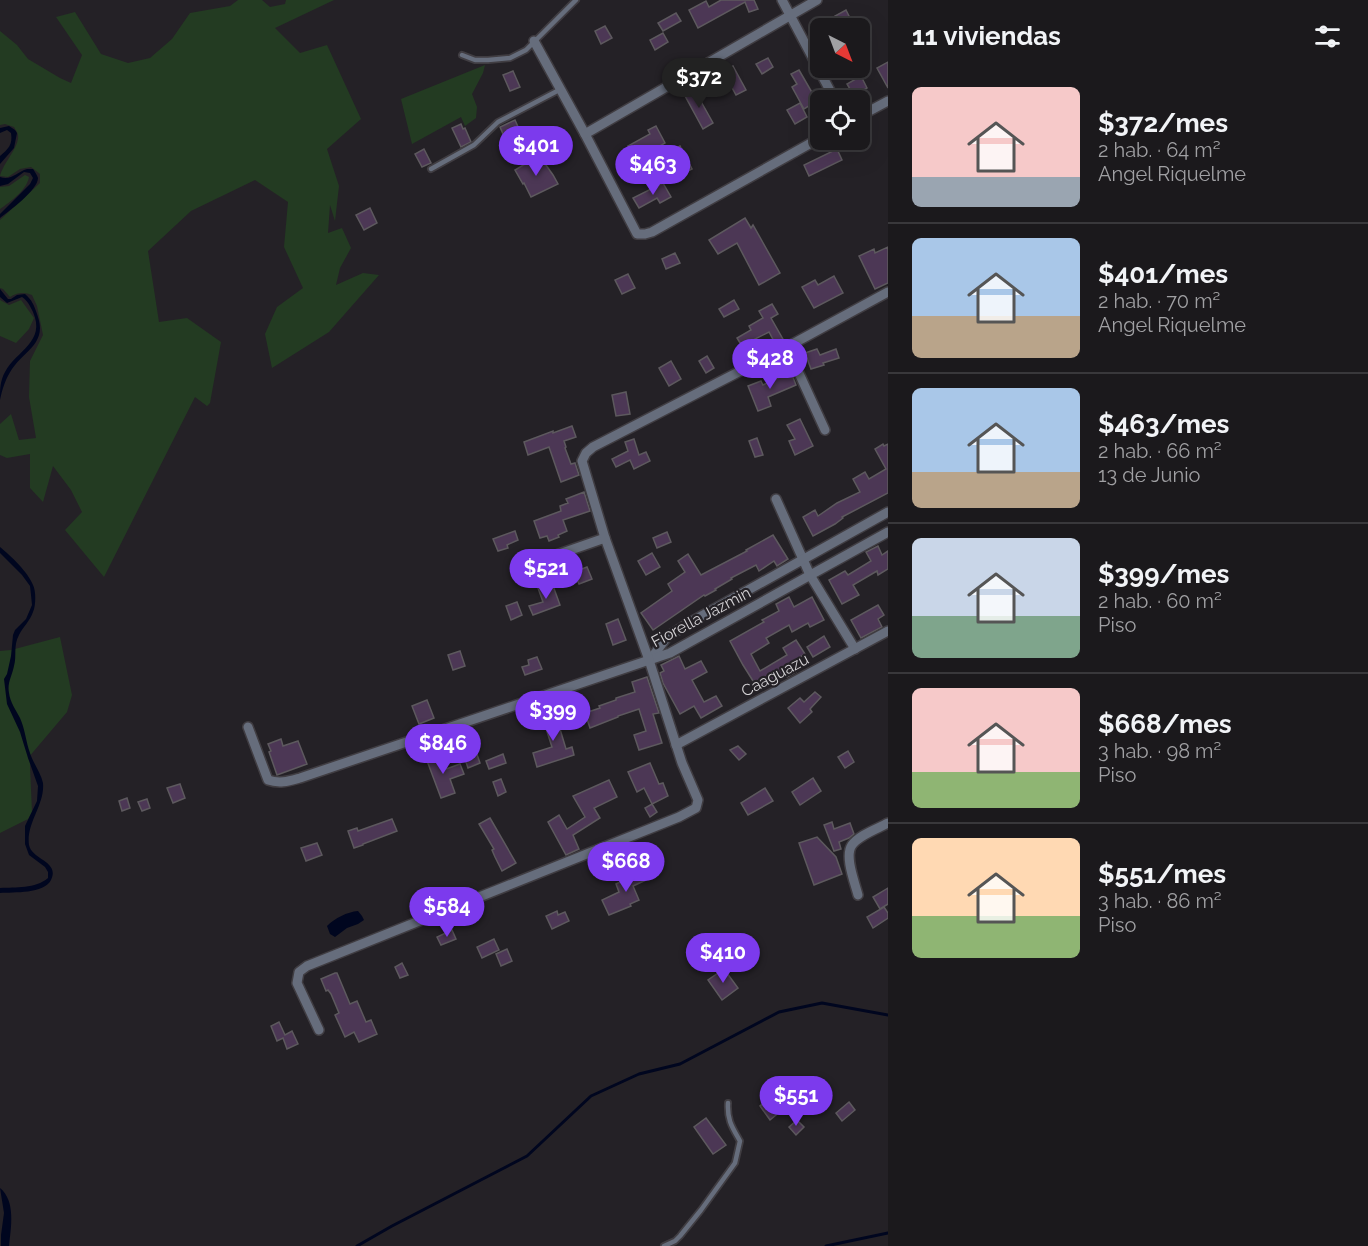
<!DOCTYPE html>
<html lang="es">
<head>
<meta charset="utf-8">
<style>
  :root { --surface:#1b191c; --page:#242225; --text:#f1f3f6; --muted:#a0a0a3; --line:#39383b; --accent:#7c3aed }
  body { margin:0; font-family:Raleway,sans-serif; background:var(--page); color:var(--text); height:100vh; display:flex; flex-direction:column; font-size:22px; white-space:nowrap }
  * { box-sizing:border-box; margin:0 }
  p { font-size:20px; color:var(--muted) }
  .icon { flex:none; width:33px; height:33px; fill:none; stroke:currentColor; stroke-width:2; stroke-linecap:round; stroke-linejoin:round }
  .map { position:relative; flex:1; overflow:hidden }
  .details { display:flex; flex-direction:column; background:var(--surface); width:480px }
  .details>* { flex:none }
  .needle { width:39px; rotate:138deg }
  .buttons { position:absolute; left:810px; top:18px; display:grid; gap:12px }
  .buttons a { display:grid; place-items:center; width:60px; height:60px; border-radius:9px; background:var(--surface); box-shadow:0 6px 24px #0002,0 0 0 2px var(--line); font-size:30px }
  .price { position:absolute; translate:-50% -51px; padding:0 14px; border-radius:21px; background:var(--accent); color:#fff; font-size:20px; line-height:39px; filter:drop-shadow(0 2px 3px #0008) }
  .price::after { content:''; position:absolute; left:50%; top:36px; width:18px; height:14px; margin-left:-9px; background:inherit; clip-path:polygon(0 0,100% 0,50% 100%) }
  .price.current { background:#222; color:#fff }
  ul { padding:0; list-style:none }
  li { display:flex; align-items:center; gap:18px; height:150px; padding:0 24px }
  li+li { border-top:2px solid var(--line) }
  li span { display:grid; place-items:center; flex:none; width:168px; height:120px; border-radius:9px; color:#555 }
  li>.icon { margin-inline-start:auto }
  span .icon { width:72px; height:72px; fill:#fffc; stroke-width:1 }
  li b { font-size:26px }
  h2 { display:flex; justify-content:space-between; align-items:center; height:72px; padding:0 24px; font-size:26px }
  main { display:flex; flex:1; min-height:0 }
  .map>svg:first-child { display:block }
  .green { fill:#233b22 }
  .water { fill:#00061f }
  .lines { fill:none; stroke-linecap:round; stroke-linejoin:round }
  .stream { stroke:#00061f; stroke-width:3 }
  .building { fill:#4c3755; stroke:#5d595e; stroke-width:1.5 }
  .service-casing { stroke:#403d42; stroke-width:8 }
  .minor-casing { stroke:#403d42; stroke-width:12 }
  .service { stroke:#666d7c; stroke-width:4.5 }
  .minor { stroke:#666d7c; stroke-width:9 }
  .labels { text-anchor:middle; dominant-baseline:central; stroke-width:4.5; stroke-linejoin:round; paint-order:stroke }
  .street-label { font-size:16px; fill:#d5d3d6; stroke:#242126 }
</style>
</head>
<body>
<main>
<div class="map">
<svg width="888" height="1246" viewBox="0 0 888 1246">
  <rect width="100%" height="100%" fill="#242126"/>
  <!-- green -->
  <g class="green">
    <path d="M238,0H262L270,7L285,4L286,0H334L275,28L300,53L327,45L361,119L327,149L339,186L335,221L330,205L328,233L342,228L351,248L340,268L336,285L363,273L379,275L329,332L272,368L265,334L277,307L303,288L284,247L288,202L255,180L191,211L148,251L159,322L187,318L221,342L210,403L207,406L195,397L104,577L65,530L82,512L71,490L53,466L43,502L30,488V454L7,458L0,455V424L11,414L19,440L36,438L29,397L30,361L43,335L37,306L32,295C25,292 17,292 10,297L3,289L0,288V220L40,183V174L31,167L20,169L8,177L0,176C3,163 20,146 18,135C18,133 15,129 14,127L5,124L0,125V31L17,45L28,59L60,78L71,83L82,55L56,17L75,12L101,54L128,63L150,58L172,39L190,13L230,6Z"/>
    <polygon points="485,65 483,73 472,94 477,107 476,118 465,126 461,117 412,144 401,99"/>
    <path d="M25,175L29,177C27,190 10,202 0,209V187L9,186Z"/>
    <polygon points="0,300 9,305 21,300 34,318 29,329 16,343 0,336"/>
    <polygon points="60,637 72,695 67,712 28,758 31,763 30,766 32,812 28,819 0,833 0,651 11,650"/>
  </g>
  <!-- water -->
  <g class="water">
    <path d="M9,126L15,130L17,133L14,148L0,164V156C8,149 13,145 11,133L7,130L0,133V128Z"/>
    <path d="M27,169H33C35,172 37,175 38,178C38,190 9,211 0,218V214L30,184L33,178L30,173L24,172L8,184L0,186V177C11,181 17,172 27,169Z"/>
    <path d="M0,289L8,299H11L17,295L25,294C32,300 34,305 37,314C48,343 26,349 12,369C6,378 2,389 0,400C0,389 0,381 5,372C17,350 46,342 33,312C30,306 28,301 22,297L7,303L0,297Z"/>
    <path d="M0,547C11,556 28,572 33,585C36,591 36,605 33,612C30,621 23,627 19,635C13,646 17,656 14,666C12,676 7,683 9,693C10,702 16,710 20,718C25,729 26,742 30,753C33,763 41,773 43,783C45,805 26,823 29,845C32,860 60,861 51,880C44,894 14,892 0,893V888C16,887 35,889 48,878V872L45,867L29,855L25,844V826L37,801L38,786L28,758L20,732L7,704L4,679L7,674L11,656L13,635L15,630L26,619L32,605L31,595L30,586L22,575L0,553Z"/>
    <path d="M358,911L362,916L364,920L358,924L347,928L335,937L330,934L327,926C335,918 347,912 358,911Z"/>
    <path d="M0,1188C16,1201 11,1228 9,1246H1V1235L4,1213Z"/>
  </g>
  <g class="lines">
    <!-- stream -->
    <g class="stream">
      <polyline points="357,1246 392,1226 527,1156 591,1096 639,1074 680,1064 779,1012 822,1003 888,1015"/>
      <polyline points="826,1246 888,1233"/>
    </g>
  </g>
  <!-- building -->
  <g class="building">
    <polygon points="721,0 754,0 758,9 749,12 745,2 698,28 689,10 706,1 709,7"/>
    <polygon points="846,10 852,22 842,28 835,16"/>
    <polygon points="676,13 681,21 663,31 658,23"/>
    <polygon points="605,26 612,38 601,44 595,31"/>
    <polygon points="663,33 668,42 655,50 650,40"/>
    <polygon points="768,58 773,67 762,74 756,64"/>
    <polygon points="888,62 888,88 877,68"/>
    <polygon points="733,66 746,90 736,95 723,71"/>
    <polygon points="799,70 817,101 804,109 792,87 797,84 791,74"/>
    <polygon points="513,71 520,87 510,91 503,75"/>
    <polygon points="861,76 867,88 854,96 847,84"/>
    <polygon points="694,89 713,123 703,129 684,94"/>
    <polygon points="800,103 807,117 795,124 787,110"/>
    <polygon points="515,120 522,136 507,143 500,127"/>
    <polygon points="461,124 463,129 465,128 471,142 461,147 452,128"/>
    <polygon points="656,126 665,143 636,160 628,146 650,134 648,130"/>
    <polygon points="680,146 692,169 681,175 669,152"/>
    <polygon points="424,149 431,163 422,167 415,154"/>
    <polygon points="837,149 842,160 809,176 804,165"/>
    <polygon points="642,157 646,165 629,175 624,167"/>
    <polygon points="535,158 537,161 541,158 553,175 558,184 531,197 524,183 523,184 515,170"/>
    <polygon points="663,183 671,197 660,203 657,198 639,208 633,198"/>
    <polygon points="370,208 377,223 364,230 356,215"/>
    <polygon points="745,218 751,228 753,225 780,273 759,285 737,243 718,254 709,240"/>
    <polygon points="888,247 888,283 875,289 859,256 874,249 875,253"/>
    <polygon points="675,253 680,263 666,269 662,259"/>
    <polygon points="628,274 635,288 622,294 615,280"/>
    <polygon points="834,276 843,293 814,308 802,287 815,280 818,285"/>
    <polygon points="734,300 739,309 724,317 719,309"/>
    <polygon points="772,304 778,314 771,318 784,341 776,345 769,332 753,340 759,350 748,356 737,338 751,330 749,326 763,318 759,311"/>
    <polygon points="817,349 820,355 836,349 839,358 823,363 824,365 811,369 805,353"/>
    <polygon points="707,356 714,368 706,373 699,361"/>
    <polygon points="671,361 681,379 669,386 659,368"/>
    <polygon points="791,372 796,385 768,397 771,406 758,411 748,386 761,381 763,385"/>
    <polygon points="626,392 630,414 616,416 612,395"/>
    <polygon points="800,419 813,446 795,455 789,441 795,439 787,425"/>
    <polygon points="572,426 576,437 564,441 566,447 565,448 571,464 575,463 579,475 561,482 549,447 528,455 524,442 553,431 553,433"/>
    <polygon points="757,438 763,455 755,457 749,441"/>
    <polygon points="634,439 639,455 646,452 650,461 634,469 630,460 616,467 612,459 628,451 625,442"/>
    <polygon points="883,444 884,446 888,444 888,493 842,517 843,518 835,524 813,536 803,517 815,510 818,516 837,503 860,492 853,479 865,472 869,479 886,469 875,449"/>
    <polygon points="584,492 590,511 563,520 567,531 558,535 559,537 549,541 547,536 540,538 534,521 561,511 560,506 568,503 566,499"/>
    <polygon points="515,531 518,540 507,545 508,548 498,551 493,539"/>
    <polygon points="667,532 671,542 657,548 653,538"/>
    <polygon points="773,535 788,559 777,566 774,561 759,571 756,565 731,578 732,579 715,589 716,590 705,596 704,595 653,630 641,613 672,591 668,584 685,572 678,561 688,554 701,575 747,551 746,550"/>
    <polygon points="878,546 882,555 888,551 888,569 878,575 877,571 853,585 859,595 842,604 829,580 845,571 848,575 871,561 866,552"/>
    <polygon points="652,553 660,567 646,575 638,561"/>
    <polygon points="587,567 592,579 579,584 574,572"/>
    <polygon points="552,583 560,605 533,615 529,606 543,602 538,588"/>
    <polygon points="789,597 794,607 812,597 824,620 810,627 808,623 792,632 789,625 766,638 769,643 751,654 760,671 787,655 783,648 796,640 805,654 790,663 796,672 787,677 784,673 758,689 743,665 730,641 764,622 762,620 779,611 776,604"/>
    <polygon points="517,602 522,615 511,620 506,606"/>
    <polygon points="878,605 884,615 878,619 882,627 861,638 851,620"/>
    <polygon points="618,619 626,640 613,645 606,624"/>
    <polygon points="824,636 830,647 813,657 807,647"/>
    <polygon points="460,651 465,666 453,670 448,655"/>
    <polygon points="679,656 685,669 701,661 707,672 692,680 704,702 716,696 722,706 701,718 694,706 680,714 663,683 660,673 664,671 661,665"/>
    <polygon points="537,657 542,669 525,675 522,667 529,665 528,660"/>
    <polygon points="647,677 659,713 653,714 662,743 639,750 634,735 646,731 639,709 618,716 618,717 590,728 585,713 600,708 599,706 616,700 616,698 635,692 632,682"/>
    <polygon points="815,692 821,697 810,709 812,712 800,723 788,708 800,698 804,702"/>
    <polygon points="427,700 434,718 419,724 412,706"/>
    <polygon points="554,709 566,749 572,747 574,755 537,767 533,753 552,747 541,713"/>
    <polygon points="281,739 283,746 298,741 307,764 277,775 269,752 271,751 268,744"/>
    <polygon points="474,746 480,763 468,768 462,750"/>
    <polygon points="738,746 746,754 739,760 730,750"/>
    <polygon points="848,751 854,762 845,768 838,757"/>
    <polygon points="440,753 446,769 460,764 464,774 450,779 455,793 441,798 426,758"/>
    <polygon points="503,754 506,763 489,769 486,761"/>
    <polygon points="650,763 659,784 663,783 668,796 652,804 644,788 637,792 628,772"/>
    <polygon points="813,778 821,791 800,805 792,792"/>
    <polygon points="501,779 506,792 498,796 493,782"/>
    <polygon points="609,780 617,797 594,808 600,818 573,835 579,849 566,855 548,822 559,815 567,829 585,817 573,796"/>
    <polygon points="180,784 185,798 173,803 167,788"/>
    <polygon points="765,788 773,801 748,815 741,803"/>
    <polygon points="127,798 130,808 122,811 119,801"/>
    <polygon points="147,799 150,808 142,811 138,802"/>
    <polygon points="652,804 657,812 650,817 645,808"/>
    <polygon points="490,818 516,863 502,871 495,857 492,850 494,849 479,824"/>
    <polygon points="392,819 397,831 363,844 363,845 354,848 348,831 357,828 358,831"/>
    <polygon points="832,822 834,829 850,823 854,834 849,838 839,842 841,849 834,851 824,825"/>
    <polygon points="817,837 836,857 842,874 814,885 799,843"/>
    <polygon points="317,843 322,855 306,861 301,848"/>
    <polygon points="647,867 651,875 645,877 646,880 633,886 639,900 630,904 631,906 609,915 602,900 619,892 616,884 633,876 632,874"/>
    <polygon points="888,888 888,904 880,909 873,897"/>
    <polygon points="884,907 888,913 888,918 873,928 867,917"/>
    <polygon points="557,911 558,915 565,912 569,921 552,929 546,916"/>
    <polygon points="452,930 456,939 441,945 437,937"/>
    <polygon points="494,939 499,950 482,958 477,947"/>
    <polygon points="507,949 512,961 501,966 496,954"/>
    <polygon points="402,963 408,975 400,978 395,967"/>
    <polygon points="724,969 738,988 722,1000 708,980"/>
    <polygon points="335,973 337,973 350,1004 357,1001 366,1022 371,1020 377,1034 359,1042 354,1032 345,1037 335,1015 339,1013 331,994 328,990 326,991 321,979"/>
    <polygon points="279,1022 285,1035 292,1031 298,1044 287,1049 283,1038 277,1041 271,1026"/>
    <polygon points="770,1098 781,1111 770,1120 760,1106"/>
    <polygon points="849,1102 855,1110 842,1121 836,1113"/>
    <polygon points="706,1118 726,1145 713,1154 694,1127"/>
    <polygon points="797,1120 804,1127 796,1135 789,1127"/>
  </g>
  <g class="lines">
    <!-- service casing -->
    <g class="service-casing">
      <g id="service">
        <polyline points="462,55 475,60 488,60 510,58 526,50 576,0"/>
        <polyline points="431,169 474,145 498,122 561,89"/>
        <path d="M664,1246L675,1241L680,1236L701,1210L735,1163L740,1141C732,1127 727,1120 728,1103"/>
      </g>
    </g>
    <!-- minor casing -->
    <g class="minor-casing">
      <g id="minor">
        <polyline points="782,0 835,100"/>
        <polyline points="534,41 585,134 637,234 645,234 652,232 820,138"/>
        <polyline points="860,116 888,101"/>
        <polyline points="585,134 817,0"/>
        <polyline points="787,347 825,430"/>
        <polyline points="776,499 810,575 855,649"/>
        <polyline points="522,567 605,538"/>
        <polyline points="650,660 667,637 689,623 888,512"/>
        <path d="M248,727L268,780C280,784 289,781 300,778L670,653L888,532"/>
        <polyline points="676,745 888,631"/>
        <path d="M858,895C855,883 844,856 852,845C859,835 877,829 888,823"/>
        <polyline points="319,1030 297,983 299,972 307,966 679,817 696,808 698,800 682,763 649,660 605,538 582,461 586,453 593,447 787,347 888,292"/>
      </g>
    </g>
    <!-- service -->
    <use href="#service" class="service"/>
    <!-- minor -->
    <use href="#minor" class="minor"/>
  </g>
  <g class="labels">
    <!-- street labels -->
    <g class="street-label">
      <text transform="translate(701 617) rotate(-28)">Fiorella Jazmin</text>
      <text transform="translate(775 675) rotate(-28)">Caaguazu</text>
    </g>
  </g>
</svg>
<div class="buttons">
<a><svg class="needle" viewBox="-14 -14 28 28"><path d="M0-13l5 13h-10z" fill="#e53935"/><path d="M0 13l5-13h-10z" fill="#a0a0a3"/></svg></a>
<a><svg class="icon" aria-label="locate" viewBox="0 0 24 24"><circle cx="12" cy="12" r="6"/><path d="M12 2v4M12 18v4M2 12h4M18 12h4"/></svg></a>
</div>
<b class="price current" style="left:699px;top:109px">$372</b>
<b class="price" style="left:536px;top:177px">$401</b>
<b class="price" style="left:653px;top:196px">$463</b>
<b class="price" style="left:770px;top:390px">$428</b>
<b class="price" style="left:546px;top:600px">$521</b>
<b class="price" style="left:553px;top:742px">$399</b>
<b class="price" style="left:443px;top:775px">$846</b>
<b class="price" style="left:626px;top:893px">$668</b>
<b class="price" style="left:447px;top:938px">$584</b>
<b class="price" style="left:723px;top:984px">$410</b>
<b class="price" style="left:796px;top:1127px">$551</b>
</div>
<section class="details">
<h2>11 viviendas<svg class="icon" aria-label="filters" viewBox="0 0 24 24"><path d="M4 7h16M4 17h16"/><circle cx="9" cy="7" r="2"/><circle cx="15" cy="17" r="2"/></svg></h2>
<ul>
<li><span style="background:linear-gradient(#f6c9c9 75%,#9aa5b1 0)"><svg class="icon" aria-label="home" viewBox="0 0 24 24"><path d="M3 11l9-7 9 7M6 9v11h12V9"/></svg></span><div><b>$372/mes</b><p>2 hab. · 64 m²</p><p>Angel Riquelme</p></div></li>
<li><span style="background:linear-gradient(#a9c7e8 65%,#b9a48a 0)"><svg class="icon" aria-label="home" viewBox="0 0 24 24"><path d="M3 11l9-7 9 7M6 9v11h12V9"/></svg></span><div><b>$401/mes</b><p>2 hab. · 70 m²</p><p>Angel Riquelme</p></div></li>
<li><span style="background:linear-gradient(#a9c7e8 70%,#b9a48a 0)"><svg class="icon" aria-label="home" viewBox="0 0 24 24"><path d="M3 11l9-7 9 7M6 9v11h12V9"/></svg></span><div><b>$463/mes</b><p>2 hab. · 66 m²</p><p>13 de Junio</p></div></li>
<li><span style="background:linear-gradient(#c9d6e8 65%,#7fa58c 0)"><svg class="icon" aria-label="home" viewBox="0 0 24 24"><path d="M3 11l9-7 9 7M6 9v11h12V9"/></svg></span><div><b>$399/mes</b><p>2 hab. · 60 m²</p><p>Piso</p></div></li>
<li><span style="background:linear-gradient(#f6c9c9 70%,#8fb573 0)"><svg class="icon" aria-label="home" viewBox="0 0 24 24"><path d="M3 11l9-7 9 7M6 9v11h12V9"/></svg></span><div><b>$668/mes</b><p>3 hab. · 98 m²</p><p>Piso</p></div></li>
<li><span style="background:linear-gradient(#ffd9b3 65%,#8fb573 0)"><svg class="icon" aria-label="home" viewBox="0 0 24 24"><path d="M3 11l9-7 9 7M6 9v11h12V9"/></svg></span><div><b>$551/mes</b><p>3 hab. · 86 m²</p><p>Piso</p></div></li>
</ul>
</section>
</main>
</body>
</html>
